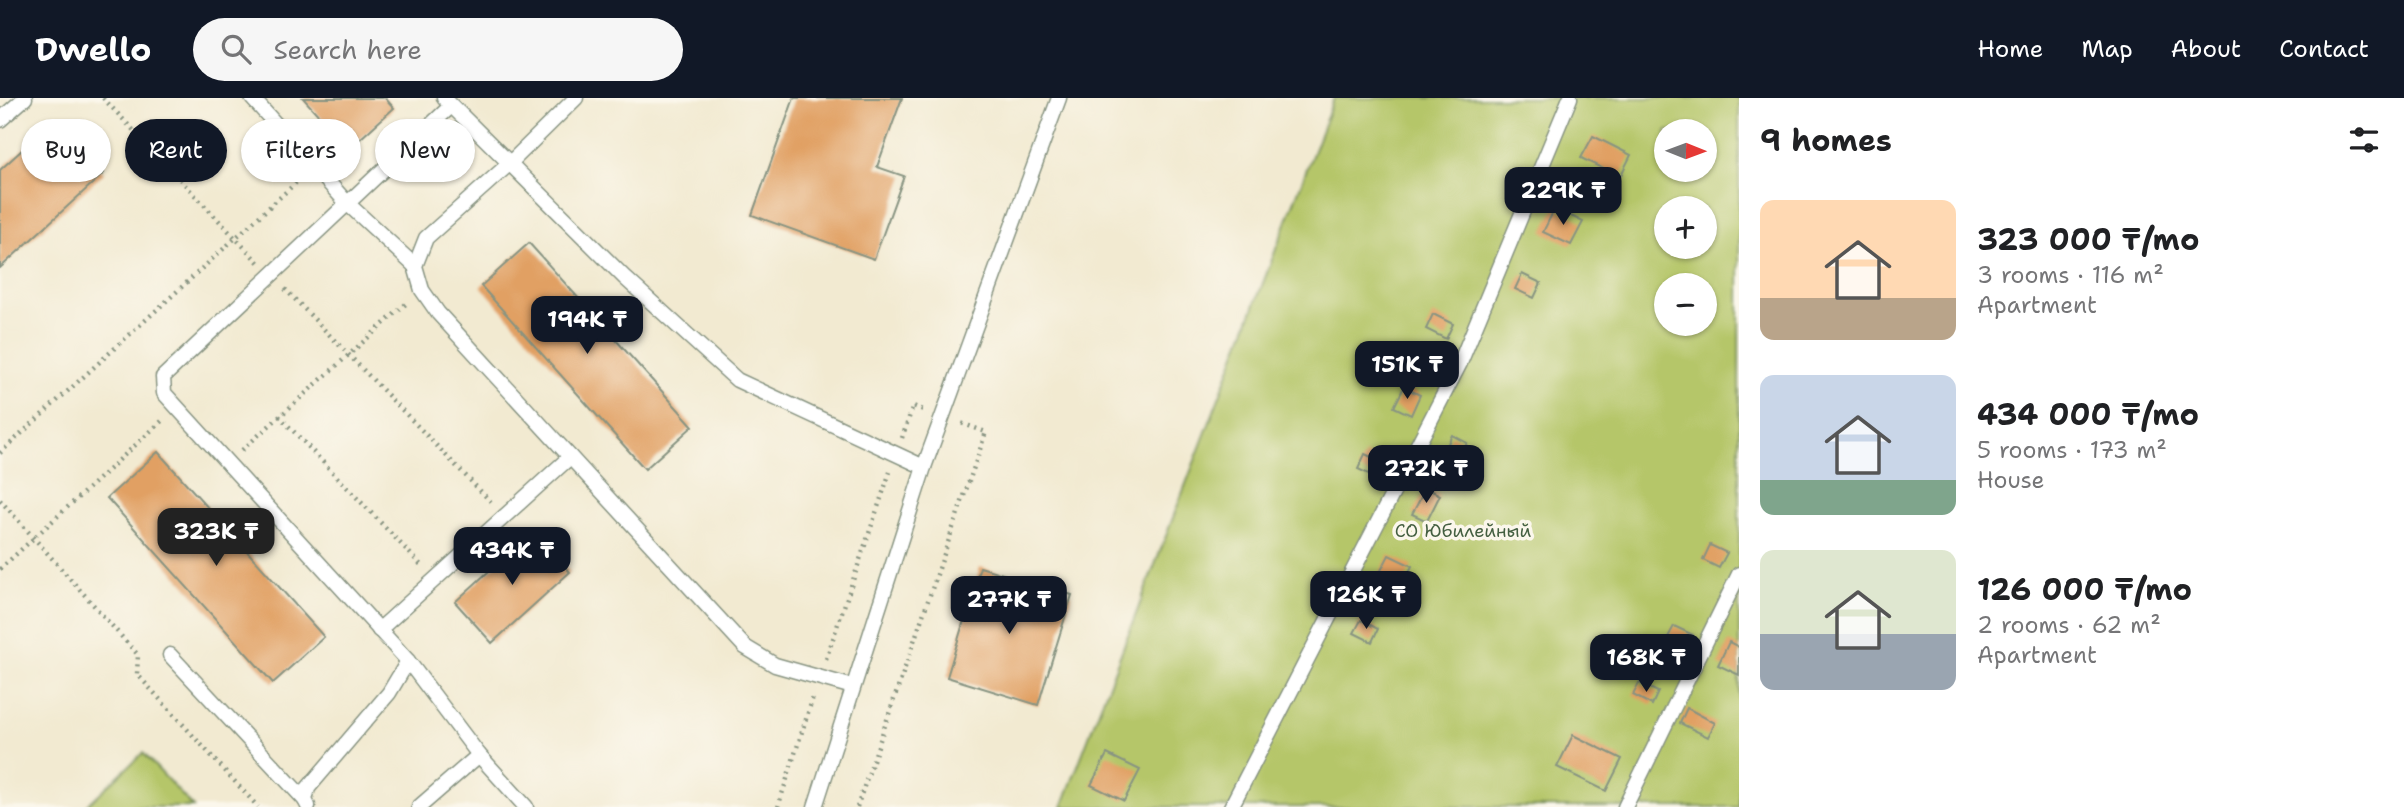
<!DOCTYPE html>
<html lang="en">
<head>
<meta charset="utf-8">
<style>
  :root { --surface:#fff; --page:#f6f6f6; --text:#202124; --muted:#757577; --accent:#111827 }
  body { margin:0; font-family:"Shantell Sans",sans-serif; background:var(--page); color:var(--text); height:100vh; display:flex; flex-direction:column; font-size:26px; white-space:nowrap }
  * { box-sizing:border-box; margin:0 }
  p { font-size:23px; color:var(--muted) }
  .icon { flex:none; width:38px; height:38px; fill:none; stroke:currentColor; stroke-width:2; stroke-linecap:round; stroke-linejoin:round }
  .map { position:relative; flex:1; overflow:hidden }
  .panel { display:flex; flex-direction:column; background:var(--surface); width:665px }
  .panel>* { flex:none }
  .top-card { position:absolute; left:21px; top:21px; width:665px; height:63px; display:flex; gap:14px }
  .needle { width:46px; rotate:91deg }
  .buttons { position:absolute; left:1654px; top:21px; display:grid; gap:14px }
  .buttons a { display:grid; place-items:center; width:63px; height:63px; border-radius:50%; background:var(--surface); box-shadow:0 2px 5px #0004; font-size:35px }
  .price { position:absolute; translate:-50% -60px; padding:0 16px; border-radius:14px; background:var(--accent); color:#fff; font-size:23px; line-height:46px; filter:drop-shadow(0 2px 4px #0008) }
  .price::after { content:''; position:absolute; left:50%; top:42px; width:21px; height:16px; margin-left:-10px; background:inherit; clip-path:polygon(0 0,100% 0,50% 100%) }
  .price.active { background:#222; color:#fff }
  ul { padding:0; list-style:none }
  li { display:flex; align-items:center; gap:21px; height:175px; padding:0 21px }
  li span { display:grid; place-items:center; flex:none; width:196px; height:140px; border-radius:14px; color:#555 }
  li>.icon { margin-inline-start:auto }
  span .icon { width:84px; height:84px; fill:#fffc; stroke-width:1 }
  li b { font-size:30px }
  h2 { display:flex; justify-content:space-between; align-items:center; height:84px; padding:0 21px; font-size:30px }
  .chip { padding:0 24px; border-radius:32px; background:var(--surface); box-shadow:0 2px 5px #0004; font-size:24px; line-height:63px }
  .chip.active { background:var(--accent); color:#fff }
  header { display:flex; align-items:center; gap:42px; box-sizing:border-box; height:98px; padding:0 35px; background:var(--accent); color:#fff }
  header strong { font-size:33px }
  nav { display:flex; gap:38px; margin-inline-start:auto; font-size:24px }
  .search { width:490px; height:63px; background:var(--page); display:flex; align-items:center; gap:18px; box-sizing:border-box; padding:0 24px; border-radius:38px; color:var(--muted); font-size:26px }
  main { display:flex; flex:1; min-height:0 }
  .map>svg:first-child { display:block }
  .green { fill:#b5c669; stroke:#6a824e; stroke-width:2; fill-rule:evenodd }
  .building { fill:#e1a063 }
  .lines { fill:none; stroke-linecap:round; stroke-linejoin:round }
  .service-casing { stroke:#889482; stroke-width:17 }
  .path { stroke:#889482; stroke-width:4.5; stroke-dasharray:2 5; stroke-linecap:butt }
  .service { stroke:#fff; stroke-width:14 }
  .labels { text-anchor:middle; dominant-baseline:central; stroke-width:7; stroke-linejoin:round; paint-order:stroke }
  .park-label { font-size:18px; fill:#445f41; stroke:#fbf7ec }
</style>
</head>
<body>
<header>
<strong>Dwello</strong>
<div class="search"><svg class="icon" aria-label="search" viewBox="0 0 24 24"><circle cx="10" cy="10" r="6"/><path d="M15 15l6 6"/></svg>Search here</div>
<nav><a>Home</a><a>Map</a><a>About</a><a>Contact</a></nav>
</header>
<main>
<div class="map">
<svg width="1739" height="709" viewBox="0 0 1739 709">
  <rect width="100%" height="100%" fill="#fbf7ec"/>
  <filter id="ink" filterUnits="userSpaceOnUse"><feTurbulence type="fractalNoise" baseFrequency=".0143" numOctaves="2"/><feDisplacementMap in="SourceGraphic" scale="14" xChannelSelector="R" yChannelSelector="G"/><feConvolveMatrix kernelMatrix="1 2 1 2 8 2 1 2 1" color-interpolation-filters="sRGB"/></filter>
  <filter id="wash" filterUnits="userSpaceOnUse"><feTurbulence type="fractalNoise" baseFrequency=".00686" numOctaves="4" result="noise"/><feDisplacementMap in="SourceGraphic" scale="28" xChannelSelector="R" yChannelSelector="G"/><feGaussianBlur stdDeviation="1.57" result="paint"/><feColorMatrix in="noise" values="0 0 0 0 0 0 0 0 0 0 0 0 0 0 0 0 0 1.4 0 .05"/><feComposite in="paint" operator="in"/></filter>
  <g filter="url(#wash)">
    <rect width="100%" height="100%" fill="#f2ead1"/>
    <!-- green -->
    <g class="green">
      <path d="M1334,0H1739V709H1062ZM1666,33H1704V72H1666ZM1666,110H1704V149H1666ZM1666,187H1704V226H1666Z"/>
      <polygon points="143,655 193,709 85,709"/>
    </g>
    <g id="blocks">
      <!-- building -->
      <g class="building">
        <polygon points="303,0 385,0 394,10 349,51"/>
        <polygon points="794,0 902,0 877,69 904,78 874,161 752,117"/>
        <polygon points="55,22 104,75 0,170 0,72"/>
        <polygon points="1593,38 1631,57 1620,79 1581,60"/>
        <polygon points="1555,110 1583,124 1571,147 1543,134"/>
        <polygon points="529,145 693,328 645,371 481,188"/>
        <polygon points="1522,176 1541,185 1534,200 1515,191"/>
        <polygon points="1433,216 1453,226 1446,241 1426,231"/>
        <polygon points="1404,289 1420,297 1411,317 1394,309"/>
        <polygon points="1452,337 1467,345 1459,362 1444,354"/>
        <polygon points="158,354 324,539 273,585 107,400"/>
        <polygon points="1365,356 1384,365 1377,380 1358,371"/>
        <polygon points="1426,390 1440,397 1427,423 1412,416"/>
        <polygon points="533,433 570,474 492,545 455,504"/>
        <polygon points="1710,447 1727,455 1719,470 1703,462"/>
        <polygon points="1389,457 1412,468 1401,490 1378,478"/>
        <polygon points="980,469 1072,497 1038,607 947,579"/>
        <polygon points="1361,522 1378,531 1372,544 1354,535"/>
        <polygon points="1674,528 1693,537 1686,551 1667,541"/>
        <polygon points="1729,544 1739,549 1739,577 1718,567"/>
        <polygon points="1639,585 1658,594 1652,607 1633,597"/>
        <polygon points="1687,610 1715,625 1708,639 1680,625"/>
        <polygon points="1573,637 1622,661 1606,693 1557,669"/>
        <polygon points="1107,656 1140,672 1124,703 1091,687"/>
      </g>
    </g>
  </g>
  <g filter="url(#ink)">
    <use href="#blocks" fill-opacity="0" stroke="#889482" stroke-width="2"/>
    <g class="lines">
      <!-- service casing -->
      <g class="service-casing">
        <g id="service">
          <polyline points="252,0 348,106 415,168"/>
          <polyline points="444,0 625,180 737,282 924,369"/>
          <polyline points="576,0 509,66 426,140 415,168 422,192 438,215 745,549 775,567 853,589"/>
          <polyline points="451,8 163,279 164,295 408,563 479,657 526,709"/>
          <polyline points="0,22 25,0"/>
          <polyline points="379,532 570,359"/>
          <polyline points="170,557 305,702"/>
          <polyline points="308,708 305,702 308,690 389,595 408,563"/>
          <polyline points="419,709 479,657"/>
          <polyline points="815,709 924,369 1059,0"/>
          <polyline points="1231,709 1460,265 1570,0"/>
          <polyline points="1625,709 1739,476"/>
        </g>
      </g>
      <!-- path -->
      <g class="path">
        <polyline points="103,0 259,165"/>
        <polyline points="285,191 493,406"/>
        <polyline points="279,318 421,467"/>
        <polyline points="902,340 913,308 926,313"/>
        <polyline points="242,352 408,204"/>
        <polyline points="0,355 300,81"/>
        <polyline points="0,402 138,557 137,576 258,709"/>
        <polyline points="0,471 165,320"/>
        <polyline points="826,561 890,374"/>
        <polyline points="778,709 814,596"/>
        <polyline points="857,709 986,334 958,324"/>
      </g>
      <!-- service -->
      <use href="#service" class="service"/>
    </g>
  </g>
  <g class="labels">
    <!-- park labels -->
    <g class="park-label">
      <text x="1463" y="433">СО Юбилейный</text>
    </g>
  </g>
</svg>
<div class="buttons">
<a><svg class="needle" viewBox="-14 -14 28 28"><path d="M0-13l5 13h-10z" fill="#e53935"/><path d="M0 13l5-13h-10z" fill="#757577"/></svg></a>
<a>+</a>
<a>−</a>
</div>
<b class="price" style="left:1563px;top:129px">229K ₸</b>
<b class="price" style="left:587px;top:258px">194K ₸</b>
<b class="price" style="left:1407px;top:303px">151K ₸</b>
<b class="price" style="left:1426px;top:407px">272K ₸</b>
<b class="price active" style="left:216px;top:470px">323K ₸</b>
<b class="price" style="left:512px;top:489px">434K ₸</b>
<b class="price" style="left:1366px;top:533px">126K ₸</b>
<b class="price" style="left:1009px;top:538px">277K ₸</b>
<b class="price" style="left:1646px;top:596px">168K ₸</b>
<div class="top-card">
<a class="chip">Buy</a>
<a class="chip active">Rent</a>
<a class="chip">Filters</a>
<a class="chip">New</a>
</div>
</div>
<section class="panel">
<h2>9 homes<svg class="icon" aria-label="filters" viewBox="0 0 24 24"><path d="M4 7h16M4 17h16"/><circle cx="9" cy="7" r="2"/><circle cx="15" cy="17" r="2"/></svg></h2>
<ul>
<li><span style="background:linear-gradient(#ffd9b3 70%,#b9a48a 0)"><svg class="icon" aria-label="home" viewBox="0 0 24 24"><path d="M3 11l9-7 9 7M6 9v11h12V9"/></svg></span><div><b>323 000 ₸/mo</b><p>3 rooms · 116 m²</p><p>Apartment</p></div></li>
<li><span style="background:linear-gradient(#c9d6e8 75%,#7fa58c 0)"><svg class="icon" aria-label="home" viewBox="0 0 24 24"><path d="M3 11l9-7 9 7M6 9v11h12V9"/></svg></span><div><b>434 000 ₸/mo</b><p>5 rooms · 173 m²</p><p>House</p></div></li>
<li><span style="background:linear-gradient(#dfe7d0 60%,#9aa5b1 0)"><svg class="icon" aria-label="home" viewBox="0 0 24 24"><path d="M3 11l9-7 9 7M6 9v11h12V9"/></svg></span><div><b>126 000 ₸/mo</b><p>2 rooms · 62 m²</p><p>Apartment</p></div></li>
</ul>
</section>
</main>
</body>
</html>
